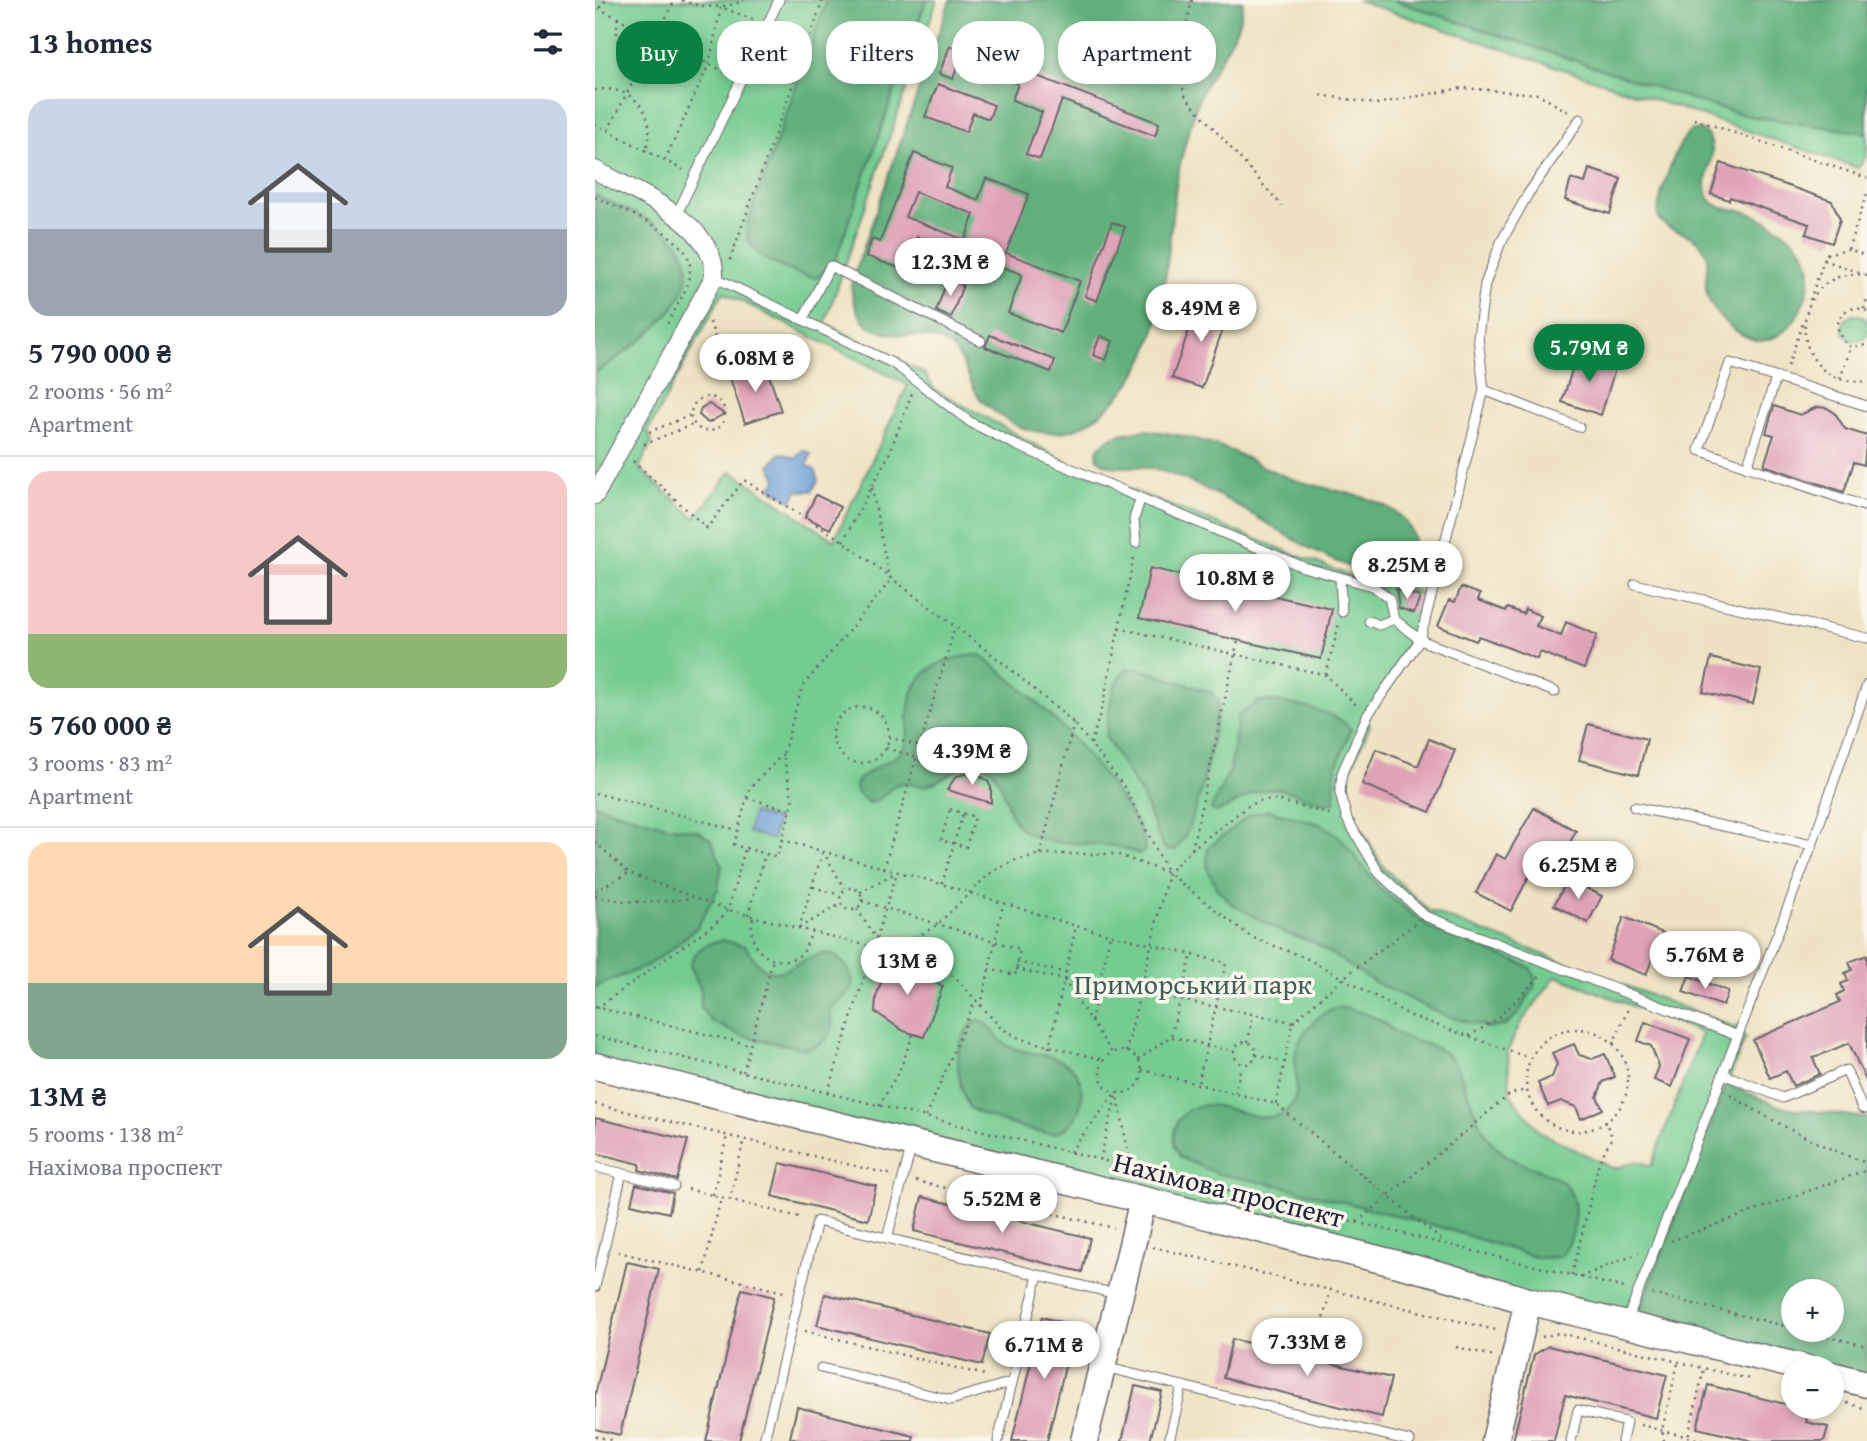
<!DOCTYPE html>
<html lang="en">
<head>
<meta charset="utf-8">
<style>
  :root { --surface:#fff; --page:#f2f2f3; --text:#1f2937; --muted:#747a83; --line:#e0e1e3; --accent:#0b8043 }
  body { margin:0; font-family:"Gentium Book Plus",serif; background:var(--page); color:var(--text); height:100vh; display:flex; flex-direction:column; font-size:26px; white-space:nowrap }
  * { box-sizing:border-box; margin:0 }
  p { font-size:23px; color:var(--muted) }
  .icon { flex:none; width:38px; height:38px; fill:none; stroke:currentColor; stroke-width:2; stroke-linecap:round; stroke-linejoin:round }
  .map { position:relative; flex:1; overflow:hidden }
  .panel { display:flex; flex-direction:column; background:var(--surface); width:595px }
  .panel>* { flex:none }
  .top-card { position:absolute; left:21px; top:21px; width:665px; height:63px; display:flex; gap:14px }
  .buttons { position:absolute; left:1186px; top:1279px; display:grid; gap:14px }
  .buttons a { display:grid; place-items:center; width:63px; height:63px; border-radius:50%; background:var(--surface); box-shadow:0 4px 10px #0003; font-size:35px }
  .price { position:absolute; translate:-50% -60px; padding:0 16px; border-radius:24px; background:#fff; color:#222; font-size:23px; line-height:46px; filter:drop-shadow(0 2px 4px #0008) }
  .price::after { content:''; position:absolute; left:50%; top:42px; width:21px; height:16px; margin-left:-10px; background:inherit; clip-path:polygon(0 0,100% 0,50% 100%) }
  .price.current { background:var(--accent); color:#fff }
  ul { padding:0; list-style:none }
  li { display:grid; align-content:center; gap:14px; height:371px; padding:0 28px }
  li+li { border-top:2px solid var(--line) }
  li span { display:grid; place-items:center; height:217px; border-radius:21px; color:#555 }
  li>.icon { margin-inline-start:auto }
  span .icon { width:126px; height:126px; fill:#fffc; stroke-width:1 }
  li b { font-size:30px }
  h2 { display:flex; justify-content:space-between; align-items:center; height:84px; padding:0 28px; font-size:30px }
  .chip { padding:0 24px; border-radius:28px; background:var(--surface); box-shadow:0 4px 10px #0003; font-size:24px; line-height:63px }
  .chip.current { background:var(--accent); color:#fff }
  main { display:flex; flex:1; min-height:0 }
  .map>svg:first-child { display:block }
  .green { fill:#74cc91; stroke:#4b7766; stroke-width:2; fill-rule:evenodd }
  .forest { fill:#5fb07b; stroke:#40695b; stroke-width:2; fill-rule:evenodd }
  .water { fill:#699fd6; stroke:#466088; stroke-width:2 }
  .building { fill:#dfa3b8; fill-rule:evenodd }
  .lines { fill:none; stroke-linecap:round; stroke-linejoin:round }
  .service-casing { stroke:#69656a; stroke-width:11 }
  .minor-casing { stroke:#69656a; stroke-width:20 }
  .secondary-casing { stroke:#69656a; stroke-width:29 }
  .path { stroke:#69656a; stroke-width:2.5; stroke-dasharray:2 5; stroke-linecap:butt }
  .service { stroke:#fff; stroke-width:9 }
  .minor { stroke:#fff; stroke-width:18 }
  .secondary { stroke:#fff; stroke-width:26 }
  .labels { text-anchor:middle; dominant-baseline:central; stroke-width:7; stroke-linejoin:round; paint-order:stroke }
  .park-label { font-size:28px; fill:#3f5e59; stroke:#fbf7ec }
  .street-label { font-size:28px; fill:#22223b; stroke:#fbf7ec }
</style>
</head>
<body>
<main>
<section class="panel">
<h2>13 homes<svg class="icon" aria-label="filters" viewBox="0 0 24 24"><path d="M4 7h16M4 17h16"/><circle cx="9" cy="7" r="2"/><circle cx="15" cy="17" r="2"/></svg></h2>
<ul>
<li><span style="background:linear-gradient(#c9d6e8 60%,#9aa5b1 0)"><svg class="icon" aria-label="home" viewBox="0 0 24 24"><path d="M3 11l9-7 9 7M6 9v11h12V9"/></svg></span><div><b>5 790 000 ₴</b><p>2 rooms · 56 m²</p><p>Apartment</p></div></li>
<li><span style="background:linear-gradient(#f6c9c9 75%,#8fb573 0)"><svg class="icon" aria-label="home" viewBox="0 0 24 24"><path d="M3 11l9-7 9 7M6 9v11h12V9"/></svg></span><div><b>5 760 000 ₴</b><p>3 rooms · 83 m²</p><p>Apartment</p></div></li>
<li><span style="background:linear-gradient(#ffd9b3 65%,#7fa58c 0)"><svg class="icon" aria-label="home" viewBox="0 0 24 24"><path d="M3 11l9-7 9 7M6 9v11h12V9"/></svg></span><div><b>13M ₴</b><p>5 rooms · 138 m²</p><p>Нахімова проспект</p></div></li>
</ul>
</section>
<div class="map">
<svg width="1272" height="1441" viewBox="0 0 1272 1441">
  <rect width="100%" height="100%" fill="#fbf7ec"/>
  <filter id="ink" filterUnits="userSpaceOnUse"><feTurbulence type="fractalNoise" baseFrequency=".0143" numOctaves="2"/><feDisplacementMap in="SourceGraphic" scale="14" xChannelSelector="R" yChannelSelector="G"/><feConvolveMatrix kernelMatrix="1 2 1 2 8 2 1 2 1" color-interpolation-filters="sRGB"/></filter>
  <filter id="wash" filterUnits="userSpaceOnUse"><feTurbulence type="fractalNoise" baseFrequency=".00686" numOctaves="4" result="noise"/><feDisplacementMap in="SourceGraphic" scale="28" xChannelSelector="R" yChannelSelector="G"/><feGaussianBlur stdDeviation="1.57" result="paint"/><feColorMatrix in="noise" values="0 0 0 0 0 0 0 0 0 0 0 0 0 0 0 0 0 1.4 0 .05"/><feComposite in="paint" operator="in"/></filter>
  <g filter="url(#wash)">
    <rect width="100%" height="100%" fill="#eee2c2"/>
    <!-- green -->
    <g class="green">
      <path d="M0,0H232L152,225L240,261L331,0H342L230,323L329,373L340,390L492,473L786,588L792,582L831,595L821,639L769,714L775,725L754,773L752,792L760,817L789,868L834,911L1145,1029L1150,1038L1040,1322L0,1067ZM128,292L313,385L239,540L136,471L100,518L44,468L57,442L53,431ZM961,976L1107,1033L1056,1166L1042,1161L1019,1169L945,1132L915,1094L913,1050L925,1024Z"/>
      <polygon points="762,0 798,0 1114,105 1154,116 1272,133 1272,155 1263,168"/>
      <circle cx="1261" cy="328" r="13"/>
    </g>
    <!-- forest -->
    <g class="forest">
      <path d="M232,0H331L240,261L222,278C203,275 162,261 154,241C152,237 152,229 152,224Z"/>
      <path d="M355,0L648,1C646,34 621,63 607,92C599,109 594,130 589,148C563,242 589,356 497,420C475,436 442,437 417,423C408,418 391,406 384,397C374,383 371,363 359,350C328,317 263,363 256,284Z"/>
      <polygon points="798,0 1272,0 1272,133 1154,116 1114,105"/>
      <path d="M1097,130L1108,131C1132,151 1099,180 1116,201C1124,210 1134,208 1145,210C1166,216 1194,232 1208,250C1229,277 1197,355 1154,338C1135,330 1112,309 1111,287C1110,272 1117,259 1107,246C1095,230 1075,234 1063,218C1062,199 1081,141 1097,130Z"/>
      <path d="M0,195C23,207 57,218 76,236C130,288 39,347 0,373Z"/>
      <path d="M552,430C578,434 604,438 629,448C652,457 673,471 697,479C730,490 773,493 802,513C834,537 818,583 779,574C718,560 668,516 613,490C593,481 571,470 548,467C532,465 516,471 503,459L502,451C512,434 533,432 552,430Z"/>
      <path d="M385,655C440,696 485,741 524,797C534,812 550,832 550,850L545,854C536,852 528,847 519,846C491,841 455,848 429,831C411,818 413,796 403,779C382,740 351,785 327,786C318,786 311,780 301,785C291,791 287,800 275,803C230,779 299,766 309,749C314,740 313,727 313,717C315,672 343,657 385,655Z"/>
      <path d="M533,668L545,669L616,692L623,701C620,732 602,830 580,850H572L566,843L547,796L511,737C513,716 515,681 533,668Z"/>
      <path d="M664,701C686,701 741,710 756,729L740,771L739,802C720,806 702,791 684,789C659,786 643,805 621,812L616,809L635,770L643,716Z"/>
      <polygon points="0,805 71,826 103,831 116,840 127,865 123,889 102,927 74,951 49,967 0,987"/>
      <polygon points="673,810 728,825 745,837 785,889 835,928 935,967 940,978 939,988 921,1016 909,1026 895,1028 848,1015 779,982 718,942 687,932 637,904 622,889 612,868 613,848 655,815"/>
      <path d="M127,940L150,946C179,991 186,967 223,955C242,948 258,971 258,987C247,1003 229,1004 238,1026C234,1040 225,1047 211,1049L147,1036L117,1022L106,1008V990L95,965C99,949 112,943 127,940Z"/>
      <path d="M742,1007C755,1009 771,1013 783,1019C791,1023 797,1031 805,1035C822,1045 844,1043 857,1060C875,1084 876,1121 900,1146C931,1178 978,1162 980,1213C980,1229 975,1245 965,1257L943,1258L845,1227L682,1185L623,1174L586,1158C569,1137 583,1106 611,1105C633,1104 663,1124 684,1115C709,1103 700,1080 700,1058C701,1036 722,1014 742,1007Z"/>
      <path d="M383,1020C397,1022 401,1041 415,1047C433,1055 461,1053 476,1067C496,1085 487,1126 460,1133C449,1136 384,1116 374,1107C361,1082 355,1036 383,1020Z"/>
      <path d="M1132,1084L1186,1107L1272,1118V1378L1041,1322ZM1199,1292H1237V1330H1199Z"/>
    </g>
    <!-- water -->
    <g class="water">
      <polygon points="208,450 216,454 212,465 221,471 223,481 217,491 202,491 197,501 176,488 182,479 175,465 186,453 201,458"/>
      <polygon points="158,813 182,820 177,839 153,832"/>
    </g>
    <g id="blocks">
      <!-- building -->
      <g class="building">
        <polygon points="355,46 368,51 358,79 344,74"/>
        <polygon points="385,54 564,123 560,136 467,100 445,159 431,154 447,112 417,100 423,84 380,68"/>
        <polygon points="343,84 399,105 394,119 378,113 371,132 330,117"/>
        <path d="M319,153L357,168L350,187L383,200L391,178L434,194L411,253L485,281L466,333L413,313L427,275L424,273L322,237L309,270L271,256L277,239L285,242ZM320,192L379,214L370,240L310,217Z"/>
        <polygon points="1126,163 1237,201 1245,219 1237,243 1211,234 1214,224 1135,197 1134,200 1116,194"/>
        <polygon points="994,169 1026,179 1015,214 970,200 976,179 990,183"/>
        <polygon points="517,222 530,227 502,301 490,296"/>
        <polygon points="353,279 368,285 356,318 341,311"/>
        <polygon points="605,299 635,309 607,388 577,378"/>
        <polygon points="395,335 460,360 456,372 390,347"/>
        <polygon points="505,336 518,341 511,360 498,355"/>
        <polygon points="982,354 1021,366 1006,415 967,402"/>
        <polygon points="171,366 186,411 150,423 135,378"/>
        <polygon points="114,404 129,414 113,423 104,415 106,408"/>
        <polygon points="1179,406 1205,415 1222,407 1232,408 1240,413 1250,429 1272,436 1269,465 1259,462 1249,492 1169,465 1179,435 1171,433"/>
        <polygon points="221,495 245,507 235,529 210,517"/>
        <polygon points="555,568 737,609 726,659 544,618"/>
        <polygon points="866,587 885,594 883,600 911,611 913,608 928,614 930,609 946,616 941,626 966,636 971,622 1002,635 989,669 945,652 942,659 884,636 881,641 843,626 854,600 860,602"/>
        <polygon points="801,589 825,597 819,613 804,608"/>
        <polygon points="1116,658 1166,670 1158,704 1108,692"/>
        <polygon points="993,724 1052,739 1043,775 984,760"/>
        <polygon points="834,739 860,750 835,812 767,784 781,749 823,766"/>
        <polygon points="377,772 392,780 396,787 396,803 352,790 361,776"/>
        <polygon points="939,808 981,831 965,861 947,851 916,911 881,893 901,854 910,859"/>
        <polygon points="973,879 1007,896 993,923 959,905"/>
        <polygon points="1029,917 1068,933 1051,975 1013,960"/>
        <polygon points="1272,955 1272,1083 1254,1043 1218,1058 1225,1074 1198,1086 1191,1071 1175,1078 1158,1040 1245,1002 1242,995 1249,991 1246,984 1253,981 1250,973 1257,970 1254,962"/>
        <polygon points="295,957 333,970 335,980 348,986 329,1037 309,1031 280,1012 281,997"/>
        <polygon points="1094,976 1133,991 1128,1006 1088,992"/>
        <polygon points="1050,1022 1095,1039 1077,1087 1059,1080 1064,1066 1056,1046 1043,1041"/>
        <polygon points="979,1044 984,1055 997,1059 1010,1054 1020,1077 1008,1082 1002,1097 1008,1109 986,1119 981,1107 966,1101 953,1106 943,1083 957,1077 962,1064 957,1053"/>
        <polygon points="0,1118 93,1140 82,1180 44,1170 45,1164 0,1153"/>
        <polygon points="185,1163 281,1186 273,1220 177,1196"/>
        <polygon points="41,1184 78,1193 74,1213 36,1204"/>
        <polygon points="327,1197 495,1238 487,1272 319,1231"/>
        <polygon points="32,1262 64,1269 25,1435 0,1429 0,1395"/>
        <polygon points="147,1289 179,1297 174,1318 144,1441 111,1441"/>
        <polygon points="230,1294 395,1334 387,1365 222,1325"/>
        <polygon points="447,1317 480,1326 452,1441 417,1441"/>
        <polygon points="637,1339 796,1378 787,1417 628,1378"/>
        <polygon points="953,1346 1072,1375 1061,1418 970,1395 959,1441 918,1441 939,1355"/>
        <polygon points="1113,1385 1214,1410 1211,1422 1233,1427 1229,1441 1158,1441 1102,1428"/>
        <polygon points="540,1386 567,1392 555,1441 527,1441"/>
        <polygon points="202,1407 319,1436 318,1441 206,1441 195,1438"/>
      </g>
    </g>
  </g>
  <g filter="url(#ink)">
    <use href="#blocks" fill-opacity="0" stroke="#69656a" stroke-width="2"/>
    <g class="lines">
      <!-- service casing -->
      <g class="service-casing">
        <g id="service">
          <polyline points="985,119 933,194 906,242 890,284 883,337 889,390 825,640 772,716 747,773 745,793 752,819 784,873 830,916 1143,1036"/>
          <polyline points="81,216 184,0"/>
          <polyline points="119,277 299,364 375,422 423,446 708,567 778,586 794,598 799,619 825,640 960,692"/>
          <polyline points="208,319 235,266 386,341"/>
          <polyline points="889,390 984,427"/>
          <polyline points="1272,406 1135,363 1104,450 1272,507"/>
          <polyline points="1152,467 1181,378"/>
          <polyline points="541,543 539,519 545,500"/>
          <polyline points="745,579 747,612"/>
          <polyline points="1040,584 1272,638"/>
          <polyline points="774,621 784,625 799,619"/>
          <polyline points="1039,807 1217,845"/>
          <polyline points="1128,1074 1188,1098 1251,1070 1267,1108 1272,1109"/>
          <polyline points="0,1167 79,1186"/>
          <polyline points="292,1238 317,1145"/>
          <polyline points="0,1287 27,1173"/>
          <polyline points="1031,1323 1217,845 1272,685"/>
          <polyline points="509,1367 815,1441"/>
          <polyline points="226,1368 356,1400 417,1382"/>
          <polyline points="169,1441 222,1221 521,1294"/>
          <polyline points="403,1441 443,1275"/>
          <polyline points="574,1441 587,1386"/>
          <polyline points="976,1441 983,1410 1031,1422 1027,1441"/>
        </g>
      </g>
      <!-- minor casing -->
      <g class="minor-casing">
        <path id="minor" d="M0,170C40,192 122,223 119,277L0,495"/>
      </g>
      <!-- secondary casing -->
      <g class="secondary-casing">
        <g id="secondary">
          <polyline points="0,1066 569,1205 846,1275 933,1301 1210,1368"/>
          <polyline points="1237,1375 1272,1384"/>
          <polyline points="489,1441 548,1200"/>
          <polyline points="900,1441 933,1301"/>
        </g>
      </g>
      <!-- path -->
      <g class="path">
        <path d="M87,0C107,9 130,9 149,0"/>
        <polyline points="597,0 581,70 591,97 687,206"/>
        <polyline points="3,8 134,74"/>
        <polyline points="0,13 11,0"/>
        <path d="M23,18C13,65 66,93 98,56"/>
        <path d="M0,90C37,84 64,113 51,149"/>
        <polyline points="726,95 781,104 867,88 943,94 973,112"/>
        <polyline points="1099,119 1272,178"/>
        <polyline points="0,124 88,170"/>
        <polyline points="13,130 80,0"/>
        <polyline points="70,160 114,64 126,7 162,21"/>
        <path d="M0,197C25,209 97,236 95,268C95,288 79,310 70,328"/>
        <polyline points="1253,249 1272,194"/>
        <polyline points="135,260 228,0"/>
        <polyline points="1229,260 1269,274"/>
        <path d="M1272,275C1191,263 1187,390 1272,381"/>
        <polyline points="1215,300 1231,254 1253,249 1272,256"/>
        <polyline points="1269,309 1272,299"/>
        <path d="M1272,311C1245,299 1231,331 1256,347L1272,345"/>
        <polyline points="115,322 130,368"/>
        <polyline points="1193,366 1208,323"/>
        <polyline points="112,374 149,362"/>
        <polyline points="1245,379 1256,347"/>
        <circle cx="113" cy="414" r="17"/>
        <polyline points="54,432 96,415"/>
        <polyline points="49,444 99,424"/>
        <polyline points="38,461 112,528 149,480 248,541 408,663 479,723 530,788 573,873"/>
        <polyline points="277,488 294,578"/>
        <polyline points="248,541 294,454 317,393"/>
        <polyline points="524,628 731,675 764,708"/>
        <polyline points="731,675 744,624"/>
        <circle cx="266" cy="735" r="28"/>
        <polyline points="294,737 324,746"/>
        <polyline points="496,744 508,703 539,557"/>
        <polyline points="291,748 321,757"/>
        <polyline points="188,754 154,789 139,845 182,857 198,802 188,754 207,687 296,580"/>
        <polyline points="0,793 142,830"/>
        <polyline points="152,798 195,810"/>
        <polygon points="355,809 380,817 371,847 346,840"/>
        <polyline points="187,840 347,884 481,926 631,963 603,1084"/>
        <polyline points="0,842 34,873 133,910 320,958 360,977 406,1028 426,1039 509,1060"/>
        <polyline points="597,849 643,640"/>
        <polyline points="228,851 249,888"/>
        <polyline points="445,854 479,723"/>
        <polyline points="289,868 360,627"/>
        <polyline points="347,884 368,813"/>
        <polyline points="218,887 245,895"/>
        <circle cx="256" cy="899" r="11"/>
        <polyline points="0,891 34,873"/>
        <polyline points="265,892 302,872"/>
        <path d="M0,896C34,904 63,903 97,898"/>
        <polyline points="267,901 425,949 420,975 394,969"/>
        <polyline points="262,909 283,942"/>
        <polyline points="153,915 170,854"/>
        <path d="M158,918C150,951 180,973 208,953L217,932"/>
        <polyline points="204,928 228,851"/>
        <polyline points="204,928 246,904"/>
        <polyline points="297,952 342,925 394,874 418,861 445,854 521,854 573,873 656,937 711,958 816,1016 935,1058"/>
        <polyline points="422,962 546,989"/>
        <polyline points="421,969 544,996"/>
        <polyline points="469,980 517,1053"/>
        <polyline points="545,992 698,1022"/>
        <polyline points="386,1006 408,905"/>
        <polyline points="0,1007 155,1045"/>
        <polyline points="2,1008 126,919 133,910 150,849"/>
        <polyline points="496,1021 515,935"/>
        <circle cx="982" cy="1080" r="51"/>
        <polyline points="0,1036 1030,1288"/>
        <polyline points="874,1036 902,1019 948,973"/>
        <polyline points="577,1037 638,1051"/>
        <circle cx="650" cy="1053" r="11"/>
        <polyline points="653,1042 658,1014"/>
        <polyline points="1018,1044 1033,1009"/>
        <polyline points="454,1048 481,926"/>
        <circle cx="526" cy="1072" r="21"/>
        <polyline points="531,1052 573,873 597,849 653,806 665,801 682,800 738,815"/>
        <polyline points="661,1055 689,1062"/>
        <polyline points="543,1060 576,1036 597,954"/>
        <polyline points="547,1070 681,1104 850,1243"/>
        <polyline points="148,1072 178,960"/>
        <polyline points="233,1092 302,872"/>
        <polyline points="522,1092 536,1167"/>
        <polyline points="640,1093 646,1066"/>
        <path d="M1135,1095C1179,1122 1223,1146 1272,1163"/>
        <polyline points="0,1104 298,1175"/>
        <polyline points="681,1104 698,1022 748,978 821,923"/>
        <polyline points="284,1106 306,1067 318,1034"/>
        <polyline points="331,1117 380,1001"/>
        <polyline points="475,1152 521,1092"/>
        <polyline points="505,1160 522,1092"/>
        <polyline points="321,1181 519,1228"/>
        <polyline points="93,1189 208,1218"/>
        <polyline points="118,1195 132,1136"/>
        <polyline points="135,1200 149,1139"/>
        <polyline points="762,1222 915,1094 931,1090"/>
        <polyline points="1076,1241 1272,1170"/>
        <polyline points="558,1247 905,1331"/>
        <polyline points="23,1252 193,1293"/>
        <polyline points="108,1272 126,1198"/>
        <polyline points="977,1275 1004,1162 1017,1137 1011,1123"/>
        <polyline points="985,1277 1044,1253"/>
        <polyline points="1057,1294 1199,1328"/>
        <polyline points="1205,1330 1272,1346"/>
        <polyline points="210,1331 390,1375"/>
        <polyline points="947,1337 964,1333 1158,1380"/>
        <polyline points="861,1347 899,1356"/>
        <polyline points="718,1359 735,1291"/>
        <polyline points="1252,1403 1272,1409"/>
        <polyline points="1045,1425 1110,1441"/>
        <polyline points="0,1436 19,1441"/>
        <polyline points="1069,1441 1067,1430 1083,1363"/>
        <polyline points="1092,1441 1109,1369"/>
      </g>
      <!-- service -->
      <use href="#service" class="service"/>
      <!-- minor -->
      <use href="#minor" class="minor"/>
      <!-- secondary -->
      <use href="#secondary" class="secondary"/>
    </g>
  </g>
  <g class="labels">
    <!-- park labels -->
    <g class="park-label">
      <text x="598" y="983">Приморський парк</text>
    </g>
    <!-- street labels -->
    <g class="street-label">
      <text transform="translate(634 1189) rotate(14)">Нахімова проспект</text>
    </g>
  </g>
</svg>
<div class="buttons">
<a>+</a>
<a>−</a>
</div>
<b class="price" style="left:355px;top:298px">12.3M ₴</b>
<b class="price" style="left:606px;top:344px">8.49M ₴</b>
<b class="price current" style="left:994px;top:384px">5.79M ₴</b>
<b class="price" style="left:160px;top:394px">6.08M ₴</b>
<b class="price" style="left:812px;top:601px">8.25M ₴</b>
<b class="price" style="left:640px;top:614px">10.8M ₴</b>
<b class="price" style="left:377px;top:787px">4.39M ₴</b>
<b class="price" style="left:983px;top:901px">6.25M ₴</b>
<b class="price" style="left:1110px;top:991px">5.76M ₴</b>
<b class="price" style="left:312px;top:997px">13M ₴</b>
<b class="price" style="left:407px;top:1235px">5.52M ₴</b>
<b class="price" style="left:712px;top:1378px">7.33M ₴</b>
<b class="price" style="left:449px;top:1381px">6.71M ₴</b>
<div class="top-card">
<a class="chip current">Buy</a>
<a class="chip">Rent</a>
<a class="chip">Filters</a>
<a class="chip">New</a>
<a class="chip">Apartment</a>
</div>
</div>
</main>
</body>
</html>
